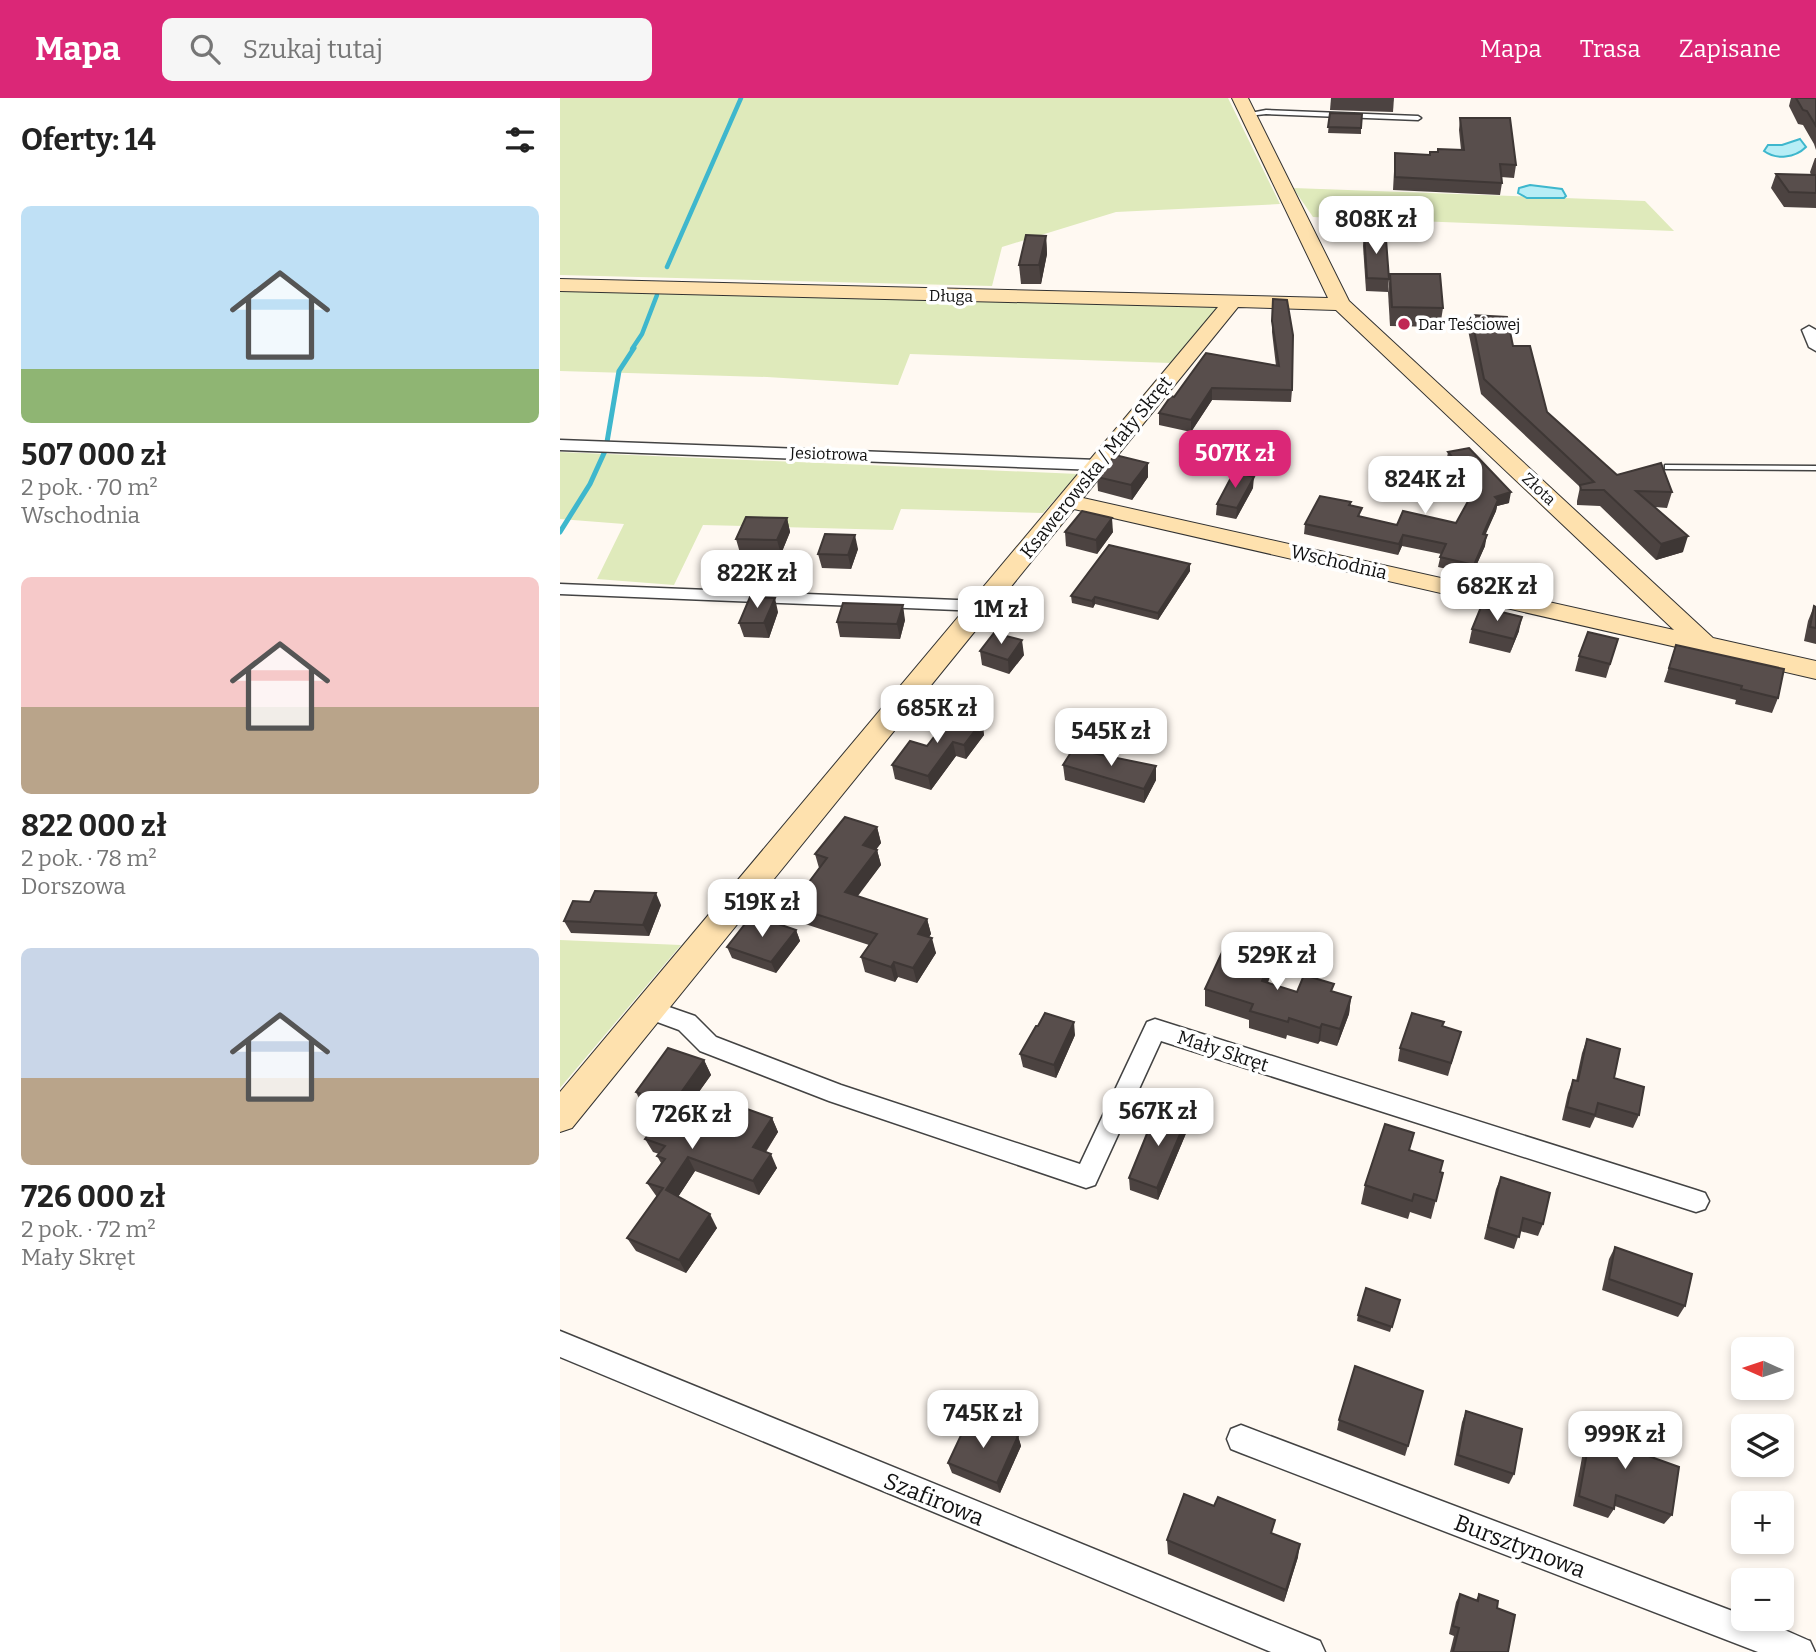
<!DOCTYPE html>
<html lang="pl">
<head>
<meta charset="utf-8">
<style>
  :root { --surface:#fff; --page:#f6f6f6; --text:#222; --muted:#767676; --accent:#db2777 }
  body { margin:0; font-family:Bitter,serif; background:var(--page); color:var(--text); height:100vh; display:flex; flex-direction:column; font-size:26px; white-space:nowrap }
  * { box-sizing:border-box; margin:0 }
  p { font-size:23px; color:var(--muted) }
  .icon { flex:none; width:38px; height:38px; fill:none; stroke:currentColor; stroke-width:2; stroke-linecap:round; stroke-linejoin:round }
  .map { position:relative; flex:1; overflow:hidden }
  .side { display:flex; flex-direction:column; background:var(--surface); width:560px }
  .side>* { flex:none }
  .needle { width:46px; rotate:273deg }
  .tools { position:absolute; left:1171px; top:1239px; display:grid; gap:14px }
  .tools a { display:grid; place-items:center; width:63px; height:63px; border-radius:10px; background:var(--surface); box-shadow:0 4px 10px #0003; font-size:35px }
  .price { position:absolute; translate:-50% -60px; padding:0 16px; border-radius:14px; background:#fff; color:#222; font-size:23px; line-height:46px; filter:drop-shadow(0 2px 4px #0008) }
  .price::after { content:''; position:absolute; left:50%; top:42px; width:21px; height:16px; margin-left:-10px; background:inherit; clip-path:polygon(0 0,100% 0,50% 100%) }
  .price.active { background:var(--accent); color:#fff }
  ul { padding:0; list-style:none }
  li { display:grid; align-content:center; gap:14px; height:371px; padding:0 21px }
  li span { display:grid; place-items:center; height:217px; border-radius:10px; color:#555 }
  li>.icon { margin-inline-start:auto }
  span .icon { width:126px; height:126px; fill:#fffc; stroke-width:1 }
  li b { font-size:30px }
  h2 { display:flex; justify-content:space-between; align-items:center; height:84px; padding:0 21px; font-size:30px }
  header { display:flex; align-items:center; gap:42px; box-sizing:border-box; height:98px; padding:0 35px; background:var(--accent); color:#fff }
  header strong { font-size:33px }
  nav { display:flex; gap:38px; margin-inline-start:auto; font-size:24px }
  .search { width:490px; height:63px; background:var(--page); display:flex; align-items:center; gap:18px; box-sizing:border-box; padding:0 24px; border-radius:10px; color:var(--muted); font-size:26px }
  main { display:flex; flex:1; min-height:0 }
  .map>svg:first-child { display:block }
  .green { fill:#dfeabb }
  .water { fill:#b7eef6; stroke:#3eb7cd; stroke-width:2 }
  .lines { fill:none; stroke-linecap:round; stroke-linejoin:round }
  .stream-far1 { stroke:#3eb7cd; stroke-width:4.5 }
  .stream { stroke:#3eb7cd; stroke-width:5 }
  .lane-casing { stroke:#434343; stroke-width:3 }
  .street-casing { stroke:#434343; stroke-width:3 }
  .secondary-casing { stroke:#323232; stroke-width:2 }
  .lane { fill:#fff; fill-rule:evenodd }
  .street { fill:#fff; fill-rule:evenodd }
  .secondary { fill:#fee1ae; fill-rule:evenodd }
  .wall { fill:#4c4341 }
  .shaded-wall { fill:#3e3735 }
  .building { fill:#584e4c; stroke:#3e3735; stroke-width:2 }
  .poi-dot { fill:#c02754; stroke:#fff; stroke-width:2.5 }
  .labels { text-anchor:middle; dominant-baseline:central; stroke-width:7; stroke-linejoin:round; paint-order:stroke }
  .far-street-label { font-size:16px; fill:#101010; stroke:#fff }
  .far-poi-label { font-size:16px; fill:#101010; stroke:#fff; text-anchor:start }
  .street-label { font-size:19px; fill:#101010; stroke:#fff }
  .near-street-label { font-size:23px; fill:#101010; stroke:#fff }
</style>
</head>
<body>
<header>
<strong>Mapa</strong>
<div class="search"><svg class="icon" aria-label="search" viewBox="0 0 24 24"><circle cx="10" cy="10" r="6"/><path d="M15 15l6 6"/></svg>Szukaj tutaj</div>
<nav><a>Mapa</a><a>Trasa</a><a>Zapisane</a></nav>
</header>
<main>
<section class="side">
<h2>Oferty: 14<svg class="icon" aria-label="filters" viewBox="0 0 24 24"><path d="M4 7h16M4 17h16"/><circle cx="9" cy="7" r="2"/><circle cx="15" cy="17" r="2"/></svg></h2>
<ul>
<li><span style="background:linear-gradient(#bfe0f5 75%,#8fb573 0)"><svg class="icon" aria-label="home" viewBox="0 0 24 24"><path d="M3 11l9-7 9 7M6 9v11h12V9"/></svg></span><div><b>507 000 zł</b><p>2 pok. · 70 m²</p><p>Wschodnia</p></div></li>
<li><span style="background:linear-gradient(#f6c9c9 60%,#b9a48a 0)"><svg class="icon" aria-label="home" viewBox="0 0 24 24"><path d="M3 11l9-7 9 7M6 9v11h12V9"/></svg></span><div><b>822 000 zł</b><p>2 pok. · 78 m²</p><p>Dorszowa</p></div></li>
<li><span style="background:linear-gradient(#c9d6e8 60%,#b9a48a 0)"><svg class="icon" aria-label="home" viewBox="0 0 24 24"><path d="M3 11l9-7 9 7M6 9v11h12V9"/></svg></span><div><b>726 000 zł</b><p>2 pok. · 72 m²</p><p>Mały Skręt</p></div></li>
</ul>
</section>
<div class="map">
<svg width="1256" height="1554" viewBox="0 0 1256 1554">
  <rect width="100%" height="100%" fill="#fff9f2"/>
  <!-- green -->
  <g class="green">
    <polygon points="0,0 668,0 720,106 556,114 442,149 432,188 0,177"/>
    <polygon points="733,90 1085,103 1114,133 753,119"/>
    <polygon points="0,192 658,209 611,265 350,256 338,287 207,279 0,273"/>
    <polygon points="0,354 518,376 483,415 341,411 333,432 143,427 114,487 37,481 64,426 0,421"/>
    <polygon points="0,842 121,847 0,990"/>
  </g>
  <!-- water -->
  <g class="water">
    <path d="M1240,41L1246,49C1235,60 1216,62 1204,53L1208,47H1222Z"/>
    <polygon points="970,87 1002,91 1006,98 1004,100 967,100 958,95 959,90"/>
    <polygon points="820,370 833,371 836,380 845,385 846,389 834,392 821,390 817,374"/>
  </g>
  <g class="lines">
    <!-- stream-far1 -->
    <g class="stream-far1">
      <polyline points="107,169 181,0"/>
      <polyline points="72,251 82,236 97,197"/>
    </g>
    <!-- stream -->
    <g class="stream">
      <polyline points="47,344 59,273 74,250"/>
      <polyline points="0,434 30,386 45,353"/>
    </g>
    <!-- lane casing -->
    <g class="lane-casing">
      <g id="lane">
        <polygon points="706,12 858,18 861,20 858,22 706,16 688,18 685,16"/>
        <polygon points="1105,367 1256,368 1256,372 1108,371 1105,371"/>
      </g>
    </g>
    <!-- street casing -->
    <g class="street-casing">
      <g id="street">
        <polygon points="1249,228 1256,232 1256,253 1249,249 1242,232"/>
        <polygon points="0,342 538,362 546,367 538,372 0,352"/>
        <polygon points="0,486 422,503 431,508 422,513 0,496"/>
        <polygon points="89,902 135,918 156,939 281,987 520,1066 587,924 595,921 1136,1092 1145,1095 1149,1103 1145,1111 1136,1114 601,943 535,1087 526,1090 269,1003 140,953 119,932 81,918 78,911 81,904"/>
        <polygon points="0,1233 760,1543 765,1554 711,1554 0,1259"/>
        <path d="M681,1327L1183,1517V1521C1205,1521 1230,1535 1250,1543L1255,1554H1198L681,1355L671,1351L667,1341L671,1331Z"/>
      </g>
    </g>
    <!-- secondary casing -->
    <g class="secondary-casing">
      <path id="secondary" d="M672,0H688L789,203L1153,540L1256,563V581L514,411L12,1030L0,1034V994L658,209L0,193V181L768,200ZM678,209L776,212L1114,532L523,400Z"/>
    </g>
    <!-- lane -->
    <use href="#lane" class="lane"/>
    <!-- street -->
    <use href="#street" class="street"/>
    <!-- secondary -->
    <use href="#secondary" class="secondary"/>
  </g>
  <!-- wall -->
  <g class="wall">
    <polygon points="771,0 834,0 833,14 770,12"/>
    <polygon points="1231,0 1256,0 1256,52 1254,46 1243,27 1238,26 1229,8"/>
    <polygon points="770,15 801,30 801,36 768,35"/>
    <polygon points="900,20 956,67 954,80 941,79 942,85 940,97 833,92 835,55 870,57 878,54 901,52 899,32"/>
    <polygon points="1255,60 1256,60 1256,110 1224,109 1211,90 1216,76 1251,77 1250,74"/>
    <polygon points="804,135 829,181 828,194 806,193 803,148"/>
    <polygon points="486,138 487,156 481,186 461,186 459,167"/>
    <polygon points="830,176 883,210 880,229 830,228 828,194"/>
    <polygon points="713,201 732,292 731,304 652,302 631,334 599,327 599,315 614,299 716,268 712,234"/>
    <polygon points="911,217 953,248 987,314 1057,377 1112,394 1107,410 1095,409 1123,454 1096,462 1040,408 1017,407 1017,403 1020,389 921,296 908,232"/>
    <polygon points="888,354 949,405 937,408 936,413 925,436 925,448 912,477 878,469 881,456 842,448 838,457 744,436 745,426 791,404 791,407 801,419 837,427 896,425 912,396 886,365"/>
    <polygon points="588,365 588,379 572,402 538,393 537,379"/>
    <polygon points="693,390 676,421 656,417 657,406"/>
    <polygon points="227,420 230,434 221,456 180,455 176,441"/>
    <polygon points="505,434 553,434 537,456 506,448"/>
    <polygon points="298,451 291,471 262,470 258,456"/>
    <polygon points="630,473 598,522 535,506 533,510 512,505 511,498"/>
    <polygon points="1254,508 1256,509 1256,546 1244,543 1248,523"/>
    <polygon points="218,514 209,540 184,539 179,525"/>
    <polygon points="345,522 340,541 280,539 277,524"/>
    <polygon points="912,531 959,533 950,555 909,545"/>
    <polygon points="1058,541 1046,580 1015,573 1019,558"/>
    <polygon points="1116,547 1218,600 1212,615 1175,606 1176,602 1104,584"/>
    <polygon points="420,553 464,557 449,576 422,567"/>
    <polygon points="422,623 424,637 406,661 396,658 371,692 335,681 332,667 367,648"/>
    <polygon points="503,667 596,682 584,705 505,682"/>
    <polygon points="317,729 321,745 316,751 317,752 321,767 297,798 367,821 371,836 369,839 376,855 357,885 338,879 335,884 305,874 301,859 309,847 236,823 231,808 259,770 255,756"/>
    <polygon points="101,807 89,838 11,835 4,823"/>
    <polygon points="236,832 240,843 216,875 172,860 167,849"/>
    <polygon points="711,864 709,881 708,885 737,894 773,894 791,899 789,916 777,948 760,943 758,946 727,937 726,941 689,930 689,922 645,908 645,891"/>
    <polygon points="515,937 496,980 463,969 460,956"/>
    <polygon points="1027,941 1079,1017 1073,1030 1035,1019 1030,1030 1002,1022 1008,995 1013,982 1016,983 1022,955"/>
    <polygon points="897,947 888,978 838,963 840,950"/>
    <polygon points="144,962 151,977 134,1001 157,1009 212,1020 218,1034 206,1054 217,1070 199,1097 135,1073 118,1099 157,1130 126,1175 76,1153 67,1140 97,1099 87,1085 101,1065 97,1058 99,1056 93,1054 85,1041 103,1016 83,1009 76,994"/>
    <polygon points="627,1033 598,1102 570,1092 569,1080"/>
    <polygon points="850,1052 880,1074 883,1075 871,1121 850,1114 848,1121 801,1106 805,1087"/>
    <polygon points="941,1079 983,1126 978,1138 960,1133 954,1151 924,1141 936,1091"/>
    <polygon points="1055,1149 1125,1208 1118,1219 1042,1192 1049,1161"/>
    <polygon points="840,1202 830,1234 797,1223 798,1217"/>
    <polygon points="906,1313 954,1376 949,1386 894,1367 902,1324"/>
    <polygon points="1034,1317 1069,1351 1112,1417 1104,1426 1055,1408 1054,1411 1048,1420 1013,1408 1028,1327"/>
    <polygon points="779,1322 848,1348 845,1358 777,1332"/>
    <polygon points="458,1338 461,1348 440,1395 392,1375 388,1365"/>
    <polygon points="713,1435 738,1459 724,1504 608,1456 607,1442"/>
    <polygon points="900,1496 916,1502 919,1496 937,1510 948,1554 890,1554 894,1538 889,1536 896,1504"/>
  </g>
  <!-- shaded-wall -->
  <g class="shaded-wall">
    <polygon points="486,138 487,156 481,186 479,167"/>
    <polygon points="652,290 652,302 631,334 631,322"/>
    <polygon points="588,365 588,379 572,402 571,387"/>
    <polygon points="694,379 693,390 676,421 677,410"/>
    <polygon points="951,394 949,405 937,408 936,413 921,447 923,436 935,399"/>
    <polygon points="227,420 230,434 221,456 217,442"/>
    <polygon points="552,420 553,434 537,456 536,442"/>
    <polygon points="295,437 298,451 291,471 288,457"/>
    <polygon points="843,437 842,448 838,457 839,446"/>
    <polygon points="927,437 925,448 912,477 914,467"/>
    <polygon points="1128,438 1123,454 1096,462 1101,446"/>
    <polygon points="630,466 630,473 598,522 598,515"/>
    <polygon points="535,499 535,506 533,510 532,503"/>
    <polygon points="215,500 218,514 209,540 204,525"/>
    <polygon points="343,507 345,522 340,541 337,526"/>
    <polygon points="962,519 959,533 950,555 954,541"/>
    <polygon points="462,542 464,557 449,576 448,562"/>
    <polygon points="422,623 424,637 406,661 404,647"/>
    <polygon points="393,644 396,658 371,692 368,678"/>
    <polygon points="596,668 596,682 584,705 584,691"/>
    <polygon points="317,729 321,745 308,763 303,747"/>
    <polygon points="317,752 321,767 289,810 285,794"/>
    <polygon points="96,795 101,807 89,838 83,827"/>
    <polygon points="367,821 371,836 361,851 358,836"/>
    <polygon points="236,832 240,843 216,875 211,864"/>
    <polygon points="372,840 376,855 357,885 353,870"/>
    <polygon points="334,864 338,879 335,884 331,869"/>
    <polygon points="711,864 709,881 701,900 702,883"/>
    <polygon points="791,899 789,916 777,948 780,931"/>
    <polygon points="514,924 515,937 496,980 494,967"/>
    <polygon points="762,926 760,943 758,946 760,930"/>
    <polygon points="144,962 151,977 127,1010 120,996"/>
    <polygon points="212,1020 218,1034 199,1063 193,1049"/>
    <polygon points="627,1020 627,1033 598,1102 597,1090"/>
    <polygon points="211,1056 217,1070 199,1097 193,1083"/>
    <polygon points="128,1059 135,1073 114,1105 106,1092"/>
    <polygon points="150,1116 157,1130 126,1175 119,1162"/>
    <polygon points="458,1338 461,1348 440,1395 437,1385"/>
    <polygon points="740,1446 738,1459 724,1504 726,1492"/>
  </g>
  <!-- building -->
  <g class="building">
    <polygon points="1236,0 1256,0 1256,28 1247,13 1243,12"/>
    <polygon points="770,15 802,16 801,30 768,29"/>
    <polygon points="900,20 950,20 956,67 940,66 942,85 835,79 835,55 870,57 870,54 878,54 878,51 904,52"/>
    <polygon points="1216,76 1256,77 1256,95 1229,94"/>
    <polygon points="821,134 826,141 829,181 807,180 804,135"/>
    <polygon points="466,137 486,138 479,167 459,167"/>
    <polygon points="830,176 880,176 883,210 832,209"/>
    <polygon points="713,201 727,202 733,237 732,292 652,290 631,322 599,315 611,298 614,299 646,255 719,268 712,223"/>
    <polygon points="911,217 947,219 953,248 970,248 987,314 1057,377 1101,365 1112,394 1076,393 1128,438 1101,446 1044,392 1021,392 1020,387 1034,384 924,281"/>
    <polygon points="909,350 951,394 935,399 938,402 923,436 927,437 914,467 880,459 886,446 843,437 839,446 745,426 760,398 791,404 789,407 802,410 798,418 837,427 843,413 896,425 912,396 921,393 888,354"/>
    <polygon points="555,357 588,365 571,387 537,379"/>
    <polygon points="674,374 694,379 677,410 657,406"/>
    <polygon points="522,413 552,420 536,442 505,434"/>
    <polygon points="186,419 227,420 217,442 176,441"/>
    <polygon points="265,436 295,437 288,457 258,456"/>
    <polygon points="549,447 630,466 598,515 535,499 532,503 511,498"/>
    <polygon points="190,499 215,500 204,525 179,525"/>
    <polygon points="283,505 343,507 337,526 277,524"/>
    <polygon points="1254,508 1256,509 1256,530 1250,529"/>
    <polygon points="921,509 962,519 954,541 912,531"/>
    <polygon points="1028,534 1058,541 1050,566 1019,558"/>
    <polygon points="434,535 462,542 448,562 420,553"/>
    <polygon points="1116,547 1224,571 1218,600 1181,591 1182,588 1109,570"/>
    <polygon points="393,614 422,623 404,647 393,644 368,678 332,667 350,643 367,648"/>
    <polygon points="513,651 596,668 584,691 503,667"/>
    <polygon points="285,719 317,729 303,747 317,752 285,794 367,821 358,836 372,840 353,870 334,864 331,869 301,859 317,836 231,808 267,760 255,756"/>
    <polygon points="35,793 96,795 83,827 4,823 13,803 30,804"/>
    <polygon points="192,817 236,832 211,864 167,849"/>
    <polygon points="664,850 711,864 702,883 737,894 744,877 774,886 771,893 791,899 780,931 762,926 760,930 729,920 728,924 690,913 693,906 645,891"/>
    <polygon points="485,915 514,924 494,967 460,956 476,928 478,928"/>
    <polygon points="852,915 884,924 882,928 901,934 891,965 840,950"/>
    <polygon points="1027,941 1060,951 1054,980 1084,989 1079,1017 1038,1005 1035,1017 1007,1009 1013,982 1018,983"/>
    <polygon points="108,950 144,962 120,996 157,1009 162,1002 212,1020 193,1049 211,1056 193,1083 128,1059 106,1092 150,1116 119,1162 67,1140 103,1090 87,1085 105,1061 97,1058 105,1048 85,1041 110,1007 76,994"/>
    <polygon points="597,1011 627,1020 597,1090 569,1080"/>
    <polygon points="825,1026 854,1035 849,1052 883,1063 880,1074 883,1075 876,1103 854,1096 852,1103 805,1087"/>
    <polygon points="941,1079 990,1095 983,1126 963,1120 959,1139 928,1129"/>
    <polygon points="1055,1149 1132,1176 1125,1208 1049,1181"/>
    <polygon points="806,1190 840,1202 832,1229 798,1217"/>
    <polygon points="795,1268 863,1293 848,1348 779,1322"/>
    <polygon points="906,1313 962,1331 954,1376 898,1357"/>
    <polygon points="1034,1317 1073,1330 1069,1351 1119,1369 1112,1417 1056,1397 1054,1411 1019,1398"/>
    <polygon points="410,1318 458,1338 437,1385 388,1365"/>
    <polygon points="624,1396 654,1408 658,1399 715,1422 711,1435 740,1446 726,1492 607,1442"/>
    <polygon points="900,1496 918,1503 919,1496 938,1503 937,1510 955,1517 948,1554 893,1554 899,1530 893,1528"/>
  </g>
  <!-- markers -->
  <circle class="poi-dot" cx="844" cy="226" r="7"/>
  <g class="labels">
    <!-- far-street labels -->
    <g class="far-street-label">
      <text transform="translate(391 198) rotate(1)">Długa</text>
      <text transform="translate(269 356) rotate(2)">Jesiotrowa</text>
      <text transform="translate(979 391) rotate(43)">Złota</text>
    </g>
    <!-- far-poi labels -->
    <g class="far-poi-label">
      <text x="858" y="226">Dar Teściowej</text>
    </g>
    <!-- street labels -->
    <g class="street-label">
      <text transform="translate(536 369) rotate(-51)">Ksawerowska / Mały Skręt</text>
      <text transform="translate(779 464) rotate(13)">Wschodnia</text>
      <text transform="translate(663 953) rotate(18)">Mały Skręt</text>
    </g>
    <!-- near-street labels -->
    <g class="near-street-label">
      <text transform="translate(374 1401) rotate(22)">Szafirowa</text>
      <text transform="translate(960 1448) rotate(21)">Bursztynowa</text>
    </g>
  </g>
</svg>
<div class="tools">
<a><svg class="needle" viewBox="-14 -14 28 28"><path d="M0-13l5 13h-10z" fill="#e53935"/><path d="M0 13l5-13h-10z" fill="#767676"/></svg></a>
<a><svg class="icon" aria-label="layers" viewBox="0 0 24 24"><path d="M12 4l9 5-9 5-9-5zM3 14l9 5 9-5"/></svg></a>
<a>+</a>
<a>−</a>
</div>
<b class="price" style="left:816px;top:158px">808K zł</b>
<b class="price active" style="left:675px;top:392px">507K zł</b>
<b class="price" style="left:865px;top:418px">824K zł</b>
<b class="price" style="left:197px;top:512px">822K zł</b>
<b class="price" style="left:937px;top:525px">682K zł</b>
<b class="price" style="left:441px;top:548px">1M zł</b>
<b class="price" style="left:377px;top:647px">685K zł</b>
<b class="price" style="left:551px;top:670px">545K zł</b>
<b class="price" style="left:202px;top:841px">519K zł</b>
<b class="price" style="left:717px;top:894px">529K zł</b>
<b class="price" style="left:598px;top:1050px">567K zł</b>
<b class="price" style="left:132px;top:1053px">726K zł</b>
<b class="price" style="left:423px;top:1352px">745K zł</b>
<b class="price" style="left:1065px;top:1373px">999K zł</b>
</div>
</main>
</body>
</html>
